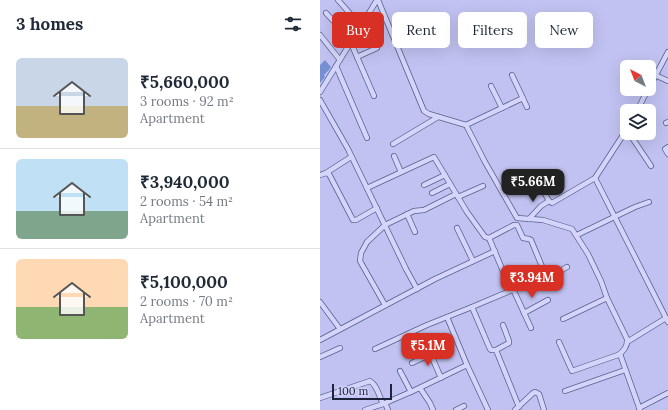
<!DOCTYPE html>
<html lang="en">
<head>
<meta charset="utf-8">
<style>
  :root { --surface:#fff; --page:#f2f2f3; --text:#1f2937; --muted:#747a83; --line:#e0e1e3; --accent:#d93025 }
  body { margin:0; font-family:Lora,serif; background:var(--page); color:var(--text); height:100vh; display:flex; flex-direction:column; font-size:15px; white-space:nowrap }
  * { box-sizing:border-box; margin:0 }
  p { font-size:13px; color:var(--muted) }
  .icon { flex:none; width:22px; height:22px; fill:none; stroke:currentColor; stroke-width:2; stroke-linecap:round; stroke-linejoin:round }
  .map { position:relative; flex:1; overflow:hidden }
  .panel { display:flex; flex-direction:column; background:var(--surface); width:320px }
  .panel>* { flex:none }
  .banner { position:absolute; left:12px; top:12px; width:276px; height:36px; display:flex; gap:8px }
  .needle { width:26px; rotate:318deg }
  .controls { position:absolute; left:300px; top:60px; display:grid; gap:8px }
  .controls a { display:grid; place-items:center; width:36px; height:36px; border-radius:6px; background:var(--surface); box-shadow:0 4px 16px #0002; font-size:20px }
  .scale { position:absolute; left:12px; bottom:10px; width:60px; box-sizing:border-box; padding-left:4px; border:2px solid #1c233b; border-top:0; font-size:11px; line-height:14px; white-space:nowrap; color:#1c233b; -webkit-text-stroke:3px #d1d1f8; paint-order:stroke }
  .price { position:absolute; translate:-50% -34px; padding:0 9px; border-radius:8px; background:var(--accent); color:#fff; font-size:13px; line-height:26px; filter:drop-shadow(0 1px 2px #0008) }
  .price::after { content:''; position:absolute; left:50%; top:24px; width:12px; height:9px; margin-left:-6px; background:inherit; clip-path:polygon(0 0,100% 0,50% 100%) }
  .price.selected { background:#222; color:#fff }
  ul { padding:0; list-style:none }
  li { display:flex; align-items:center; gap:12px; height:100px; padding:0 16px }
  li+li { border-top:1px solid var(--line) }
  li span { display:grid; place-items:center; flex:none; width:112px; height:80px; border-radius:6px; color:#555 }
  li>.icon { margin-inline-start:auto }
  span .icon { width:48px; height:48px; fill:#fffc; stroke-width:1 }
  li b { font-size:17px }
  h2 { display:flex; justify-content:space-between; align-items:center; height:48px; padding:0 16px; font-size:17px }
  .chip { padding:0 14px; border-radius:6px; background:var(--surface); box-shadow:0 4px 16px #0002; font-size:14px; line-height:36px }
  .chip.selected { background:var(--accent); color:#fff }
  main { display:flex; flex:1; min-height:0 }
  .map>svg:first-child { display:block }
  .building { fill:#7490d2 }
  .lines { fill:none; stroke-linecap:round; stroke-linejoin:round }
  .minor-casing { stroke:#57618c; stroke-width:6 }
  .minor { stroke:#d5d5fb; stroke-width:4.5 }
</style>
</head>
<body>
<main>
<section class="panel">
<h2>3 homes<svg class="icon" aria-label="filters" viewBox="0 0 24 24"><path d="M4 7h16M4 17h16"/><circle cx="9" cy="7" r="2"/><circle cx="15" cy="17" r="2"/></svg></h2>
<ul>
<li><span style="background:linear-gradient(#c9d6e8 60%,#c2b280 0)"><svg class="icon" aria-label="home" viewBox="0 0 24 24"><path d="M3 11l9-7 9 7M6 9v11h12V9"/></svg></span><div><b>₹5,660,000</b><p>3 rooms · 92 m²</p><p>Apartment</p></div></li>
<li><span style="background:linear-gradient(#bfe0f5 65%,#7fa58c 0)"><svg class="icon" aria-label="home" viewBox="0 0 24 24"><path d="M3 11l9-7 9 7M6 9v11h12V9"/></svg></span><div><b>₹3,940,000</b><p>2 rooms · 54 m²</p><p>Apartment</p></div></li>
<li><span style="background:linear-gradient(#ffd9b3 60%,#8fb573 0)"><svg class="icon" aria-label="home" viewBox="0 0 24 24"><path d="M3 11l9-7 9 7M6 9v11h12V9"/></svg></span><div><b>₹5,100,000</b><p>2 rooms · 70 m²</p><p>Apartment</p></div></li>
</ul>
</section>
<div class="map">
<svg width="348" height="410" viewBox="0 0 348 410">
  <rect width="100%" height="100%" fill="#c1c2f1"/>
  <!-- building -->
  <polygon class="building" points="5,60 11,67 8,71 4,75 5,77 0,83 0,65"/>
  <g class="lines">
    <!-- minor casing -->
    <g class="minor-casing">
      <g id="minor">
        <polyline points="18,0 41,26"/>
        <path d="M58,0L104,111L109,114L146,125L165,162L197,218L223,220L252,229L268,254L281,281L287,298L307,339C308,346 303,352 298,355L252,371L239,342"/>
        <polyline points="6,13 32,41"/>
        <polyline points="0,35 20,60"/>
        <polyline points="31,43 54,96"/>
        <polyline points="37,57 57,48"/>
        <polyline points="16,66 47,138"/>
        <polyline points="192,75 207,107"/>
        <polyline points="335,75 348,81"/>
        <polyline points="171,86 182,108"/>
        <polyline points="329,88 348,52"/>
        <polyline points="0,92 57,0"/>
        <polyline points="0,100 28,149 86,269 97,289"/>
        <polyline points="317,111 328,89"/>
        <polyline points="346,123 348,122"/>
        <polyline points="146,125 203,98"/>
        <polyline points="309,133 331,166"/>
        <polyline points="73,144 118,117"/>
        <polyline points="348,147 345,149 348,154"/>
        <polyline points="74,156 81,172"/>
        <polyline points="6,173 31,157"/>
        <polyline points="0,175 6,173 9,174 33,220 36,220 57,208"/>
        <polyline points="275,178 348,322"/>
        <polyline points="104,185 125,175"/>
        <polyline points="220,185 229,201 232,203 275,178 307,129"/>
        <polyline points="47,188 114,157 147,212 165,237 169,238 194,225 197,225 203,238 209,239 211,240 226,276"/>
        <polyline points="112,193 130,184"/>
        <polyline points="138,197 163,186"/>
        <polyline points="87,214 95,232"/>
        <polyline points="209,219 221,206 229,201"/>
        <polyline points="137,228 153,261"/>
        <polyline points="257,235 315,207 329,202"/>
        <polyline points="169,238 191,290"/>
        <polyline points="193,289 211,328"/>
        <polyline points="0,302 20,329"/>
        <polyline points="65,305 40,261 41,253 47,242 65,225 94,211 104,210 136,194"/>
        <polyline points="152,307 170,349 171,350 176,350 189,343 189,341 183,325"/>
        <polyline points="204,313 228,300"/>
        <polyline points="127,317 147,365 168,410"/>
        <polyline points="243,319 287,298"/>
        <polyline points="0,340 115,279 175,251"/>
        <polyline points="307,342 346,318"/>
        <polyline points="55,349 107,325 152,307 223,277 230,277 247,267"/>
        <polyline points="176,350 199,407"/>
        <polyline points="300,354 320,410"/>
        <polyline points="0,357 20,348"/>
        <polyline points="92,363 109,355 111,355 121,378"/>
        <polyline points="80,371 91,392"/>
        <polyline points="100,388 110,403 113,410"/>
        <polyline points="245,391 305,370"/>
        <path d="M0,398L50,381C57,385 59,396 63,404L45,410"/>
        <polyline points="65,403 68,410"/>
        <polyline points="63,404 93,391 147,365"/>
        <polyline points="319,408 348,393"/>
        <polyline points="136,410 144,406"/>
        <polyline points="195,410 213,393 215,392 219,394 224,410"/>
      </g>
    </g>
    <!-- minor -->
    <use href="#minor" class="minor"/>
  </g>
</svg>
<div class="controls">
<a><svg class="needle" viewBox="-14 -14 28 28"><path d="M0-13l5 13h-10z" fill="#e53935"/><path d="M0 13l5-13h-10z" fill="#747a83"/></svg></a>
<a><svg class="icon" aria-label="layers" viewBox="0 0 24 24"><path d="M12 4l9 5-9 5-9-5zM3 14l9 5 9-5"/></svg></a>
</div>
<div class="scale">100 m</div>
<b class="price selected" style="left:213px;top:203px">₹5.66M</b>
<b class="price" style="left:212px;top:299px">₹3.94M</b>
<b class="price" style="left:108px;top:367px">₹5.1M</b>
<div class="banner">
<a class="chip selected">Buy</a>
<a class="chip">Rent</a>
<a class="chip">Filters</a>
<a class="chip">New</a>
</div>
</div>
</main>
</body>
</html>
